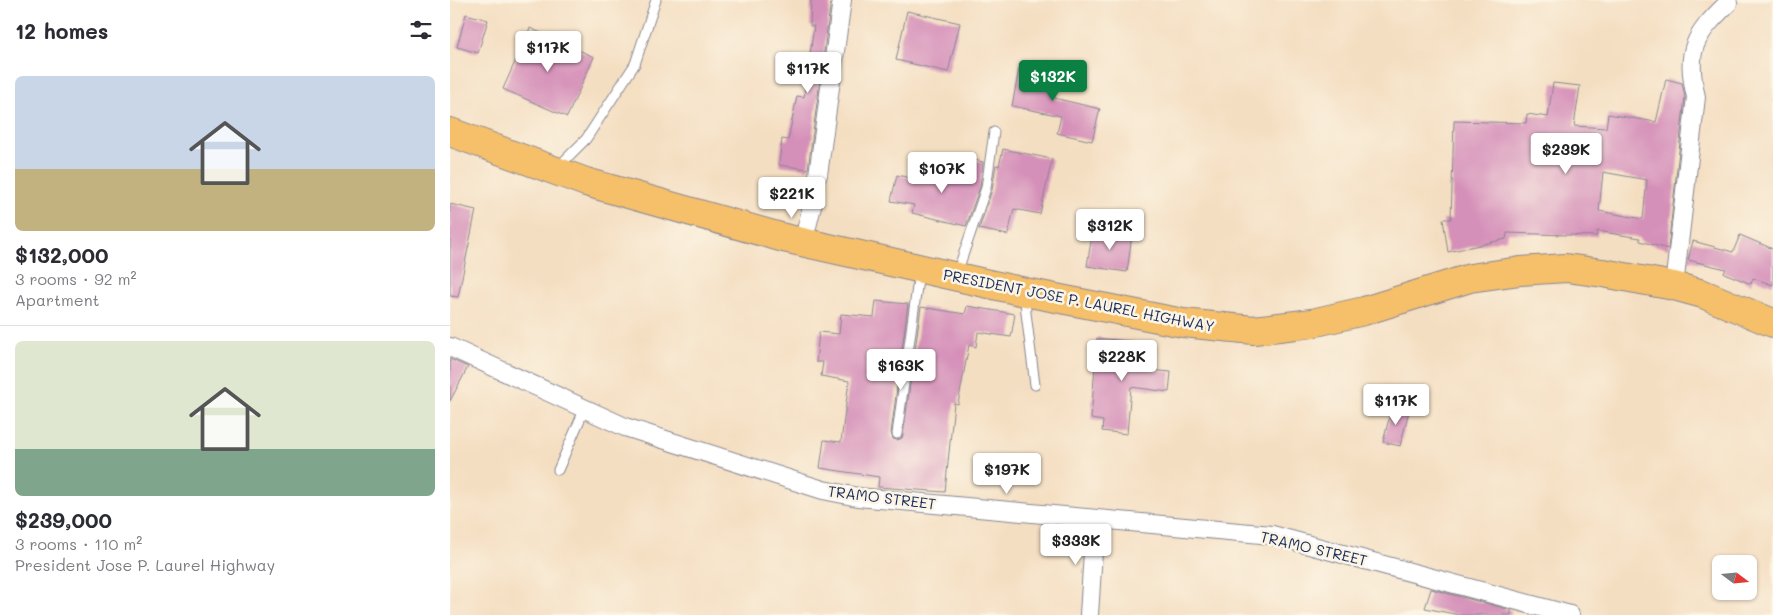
<!DOCTYPE html>
<html lang="en">
<head>
<meta charset="utf-8">
<style>
  :root { --surface:#fff; --page:#f7f7f7; --text:#2b2b33; --muted:#7c7c81; --line:#e1e1e2; --accent:#0b8043 }
  body { margin:0; font-family:Mali,sans-serif; background:var(--page); color:var(--text); height:100vh; display:flex; flex-direction:column; font-size:19px; white-space:nowrap }
  * { box-sizing:border-box; margin:0 }
  p { font-size:16px; color:var(--muted) }
  .icon { flex:none; width:28px; height:28px; fill:none; stroke:currentColor; stroke-width:2; stroke-linecap:round; stroke-linejoin:round }
  .map { position:relative; flex:1; overflow:hidden }
  .side { display:flex; flex-direction:column; background:var(--surface); width:450px }
  .side>* { flex:none }
  .needle { width:32px; rotate:106deg }
  .fabs { position:absolute; left:1262px; top:555px; display:grid; gap:10px }
  .fabs a { display:grid; place-items:center; width:45px; height:45px; border-radius:8px; background:var(--surface); box-shadow:0 1px 4px #0004; font-size:25px }
  .price { position:absolute; translate:-50% -42px; padding:0 11px; border-radius:5px; background:#fff; color:#222; font-size:16px; line-height:32px; filter:drop-shadow(0 1px 2px #0008) }
  .price::after { content:''; position:absolute; left:50%; top:30px; width:15px; height:11px; margin-left:-8px; background:inherit; clip-path:polygon(0 0,100% 0,50% 100%) }
  .price.current { background:var(--accent); color:#fff }
  ul { padding:0; list-style:none }
  li { display:grid; align-content:center; gap:10px; height:265px; padding:0 15px }
  li+li { border-top:1px solid var(--line) }
  li span { display:grid; place-items:center; height:155px; border-radius:8px; color:#555 }
  li>.icon { margin-inline-start:auto }
  span .icon { width:90px; height:90px; fill:#fffc; stroke-width:1 }
  li b { font-size:21px }
  h2 { display:flex; justify-content:space-between; align-items:center; height:60px; padding:0 15px; font-size:21px }
  main { display:flex; flex:1; min-height:0 }
  .map>svg:first-child { display:block }
  .building { fill:#d590b9; fill-rule:evenodd }
  .lines { fill:none; stroke-linecap:round; stroke-linejoin:round }
  .street-tunnel { stroke:#c9bbad; stroke-width:18; stroke-dasharray:18 9; stroke-linecap:butt }
  .lane-casing { stroke:#888690; stroke-width:11 }
  .street-casing { stroke:#888690; stroke-width:20 }
  .highway-casing { stroke:#888690; stroke-width:30 }
  .lane { stroke:#fff; stroke-width:9 }
  .street { stroke:#fff; stroke-width:18 }
  .highway { stroke:#f6c06b; stroke-width:28 }
  .labels { text-anchor:middle; dominant-baseline:central; stroke-width:5; stroke-linejoin:round; paint-order:stroke }
  .street-label { font-size:15px; fill:#1b2f5e; stroke:#fcf5e5 }
</style>
</head>
<body>
<main>
<section class="side">
<h2>12 homes<svg class="icon" aria-label="filters" viewBox="0 0 24 24"><path d="M4 7h16M4 17h16"/><circle cx="9" cy="7" r="2"/><circle cx="15" cy="17" r="2"/></svg></h2>
<ul>
<li><span style="background:linear-gradient(#c9d6e8 60%,#c2b280 0)"><svg class="icon" aria-label="home" viewBox="0 0 24 24"><path d="M3 11l9-7 9 7M6 9v11h12V9"/></svg></span><div><b>$132,000</b><p>3 rooms · 92 m²</p><p>Apartment</p></div></li>
<li><span style="background:linear-gradient(#dfe7d0 70%,#7fa58c 0)"><svg class="icon" aria-label="home" viewBox="0 0 24 24"><path d="M3 11l9-7 9 7M6 9v11h12V9"/></svg></span><div><b>$239,000</b><p>3 rooms · 110 m²</p><p>President Jose P. Laurel Highway</p></div></li>
</ul>
</section>
<div class="map">
<svg width="1323" height="615" viewBox="0 0 1323 615">
  <rect width="100%" height="100%" fill="#fcf5e5"/>
  <filter id="ink" filterUnits="userSpaceOnUse"><feTurbulence type="fractalNoise" baseFrequency=".02" numOctaves="2"/><feDisplacementMap in="SourceGraphic" scale="10" xChannelSelector="R" yChannelSelector="G"/><feConvolveMatrix kernelMatrix="1 2 1 2 8 2 1 2 1" color-interpolation-filters="sRGB"/></filter>
  <filter id="wash" filterUnits="userSpaceOnUse"><feTurbulence type="fractalNoise" baseFrequency=".0096" numOctaves="4" result="noise"/><feDisplacementMap in="SourceGraphic" scale="20" xChannelSelector="R" yChannelSelector="G"/><feGaussianBlur stdDeviation="1.12" result="paint"/><feColorMatrix in="noise" values="0 0 0 0 0 0 0 0 0 0 0 0 0 0 0 0 0 1.4 0 .05"/><feComposite in="paint" operator="in"/></filter>
  <g filter="url(#wash)">
    <rect width="100%" height="100%" fill="#f4dec1"/>
    <g id="blocks">
      <!-- building -->
      <g class="building">
        <polygon points="361,0 381,0 358,169 329,165 332,139 338,140 347,96 354,97 364,26 360,26"/>
        <polygon points="457,11 510,23 498,72 446,60"/>
        <polygon points="16,14 38,20 28,53 7,47"/>
        <polygon points="80,28 144,57 117,117 53,89"/>
        <polygon points="570,64 609,72 604,98 650,109 642,141 607,133 611,116 562,106"/>
        <path d="M1216,79L1232,83L1235,97L1218,249L1190,241V238L1147,231V236L1057,233L1056,239L998,252L993,219H1001L1004,121L1076,123L1077,114L1098,117L1103,83L1130,86L1124,126L1156,128L1158,114L1206,122ZM1153,172L1197,180L1193,219L1149,211Z"/>
        <polygon points="553,149 602,159 590,214 564,209 558,235 529,229 542,190 546,165 549,166"/>
        <polygon points="515,158 533,162 530,187 516,226 462,213 464,205 441,201 447,175 470,180 471,175 509,184"/>
        <polygon points="0,204 26,210 8,297 0,296"/>
        <polygon points="643,229 682,235 677,272 637,266"/>
        <polygon points="1290,235 1323,249 1323,285 1303,278 1301,284 1274,273 1276,269 1238,260 1243,241 1283,252"/>
        <polygon points="426,301 458,304 441,433 443,439 447,440 452,438 453,435 471,307 515,314 517,306 565,314 561,337 528,332 526,347 519,345 508,404 504,403 495,492 428,487 429,477 370,468 374,440 391,442 399,381 371,376 373,362 366,362 369,332 389,334 391,314 424,317"/>
        <polygon points="647,338 685,342 684,349 703,352 700,370 721,372 719,392 681,387 677,434 652,431 653,421 641,419"/>
        <polygon points="0,359 18,367 0,401"/>
        <polygon points="942,407 959,411 950,446 933,442"/>
        <polygon points="981,589 1061,610 1061,615 1009,615 975,608"/>
      </g>
    </g>
  </g>
  <g filter="url(#ink)">
    <use href="#blocks" fill-opacity="0" stroke="#888690" stroke-width="1"/>
    <g class="lines">
      <!-- street-tunnel -->
      <polyline class="street-tunnel" points="363,202 368,175"/>
      <!-- lane casing -->
      <g class="lane-casing">
        <g id="lane">
          <polyline points="107,168 136,139 185,64 206,0"/>
          <polyline points="507,273 536,188 544,132"/>
          <polyline points="575,295 576,313 585,385"/>
          <polyline points="447,434 469,272"/>
          <polyline points="108,470 135,408"/>
        </g>
      </g>
      <!-- street casing -->
      <g class="street-casing">
        <g id="street">
          <polyline points="368,175 392,0"/>
          <polyline points="353,243 363,202"/>
          <path d="M1224,286L1246,97C1235,50 1244,36 1278,3"/>
          <polyline points="0,347 175,427 373,490 408,497 822,535 1120,615"/>
          <polyline points="639,615 645,520"/>
        </g>
      </g>
      <!-- highway casing -->
      <g class="highway-casing">
        <polyline id="highway" points="0,132 136,182 334,238 575,292 733,323 804,330 862,323 914,311 1020,278 1070,271 1116,268 1153,273 1224,286 1253,294 1323,323"/>
      </g>
      <!-- lane -->
      <use href="#lane" class="lane"/>
      <!-- street -->
      <use href="#street" class="street"/>
      <!-- highway -->
      <use href="#highway" class="highway"/>
    </g>
  </g>
  <g class="labels">
    <!-- street labels -->
    <g class="street-label">
      <text transform="translate(629 300) rotate(11)">PRESIDENT JOSE P. LAUREL HIGHWAY</text>
      <text transform="translate(432 497) rotate(7)">TRAMO STREET</text>
      <text transform="translate(864 548) rotate(13)">TRAMO STREET</text>
    </g>
  </g>
</svg>
<div class="fabs">
<a><svg class="needle" viewBox="-14 -14 28 28"><path d="M0-13l5 13h-10z" fill="#e53935"/><path d="M0 13l5-13h-10z" fill="#7c7c81"/></svg></a>
</div>
<b class="price" style="left:98px;top:73px">$117K</b>
<b class="price" style="left:358px;top:94px">$117K</b>
<b class="price current" style="left:603px;top:102px">$132K</b>
<b class="price" style="left:1116px;top:175px">$239K</b>
<b class="price" style="left:492px;top:194px">$107K</b>
<b class="price" style="left:342px;top:219px">$221K</b>
<b class="price" style="left:660px;top:251px">$312K</b>
<b class="price" style="left:672px;top:382px">$228K</b>
<b class="price" style="left:451px;top:391px">$163K</b>
<b class="price" style="left:946px;top:426px">$117K</b>
<b class="price" style="left:557px;top:495px">$197K</b>
<b class="price" style="left:626px;top:566px">$333K</b>
</div>
</main>
</body>
</html>
